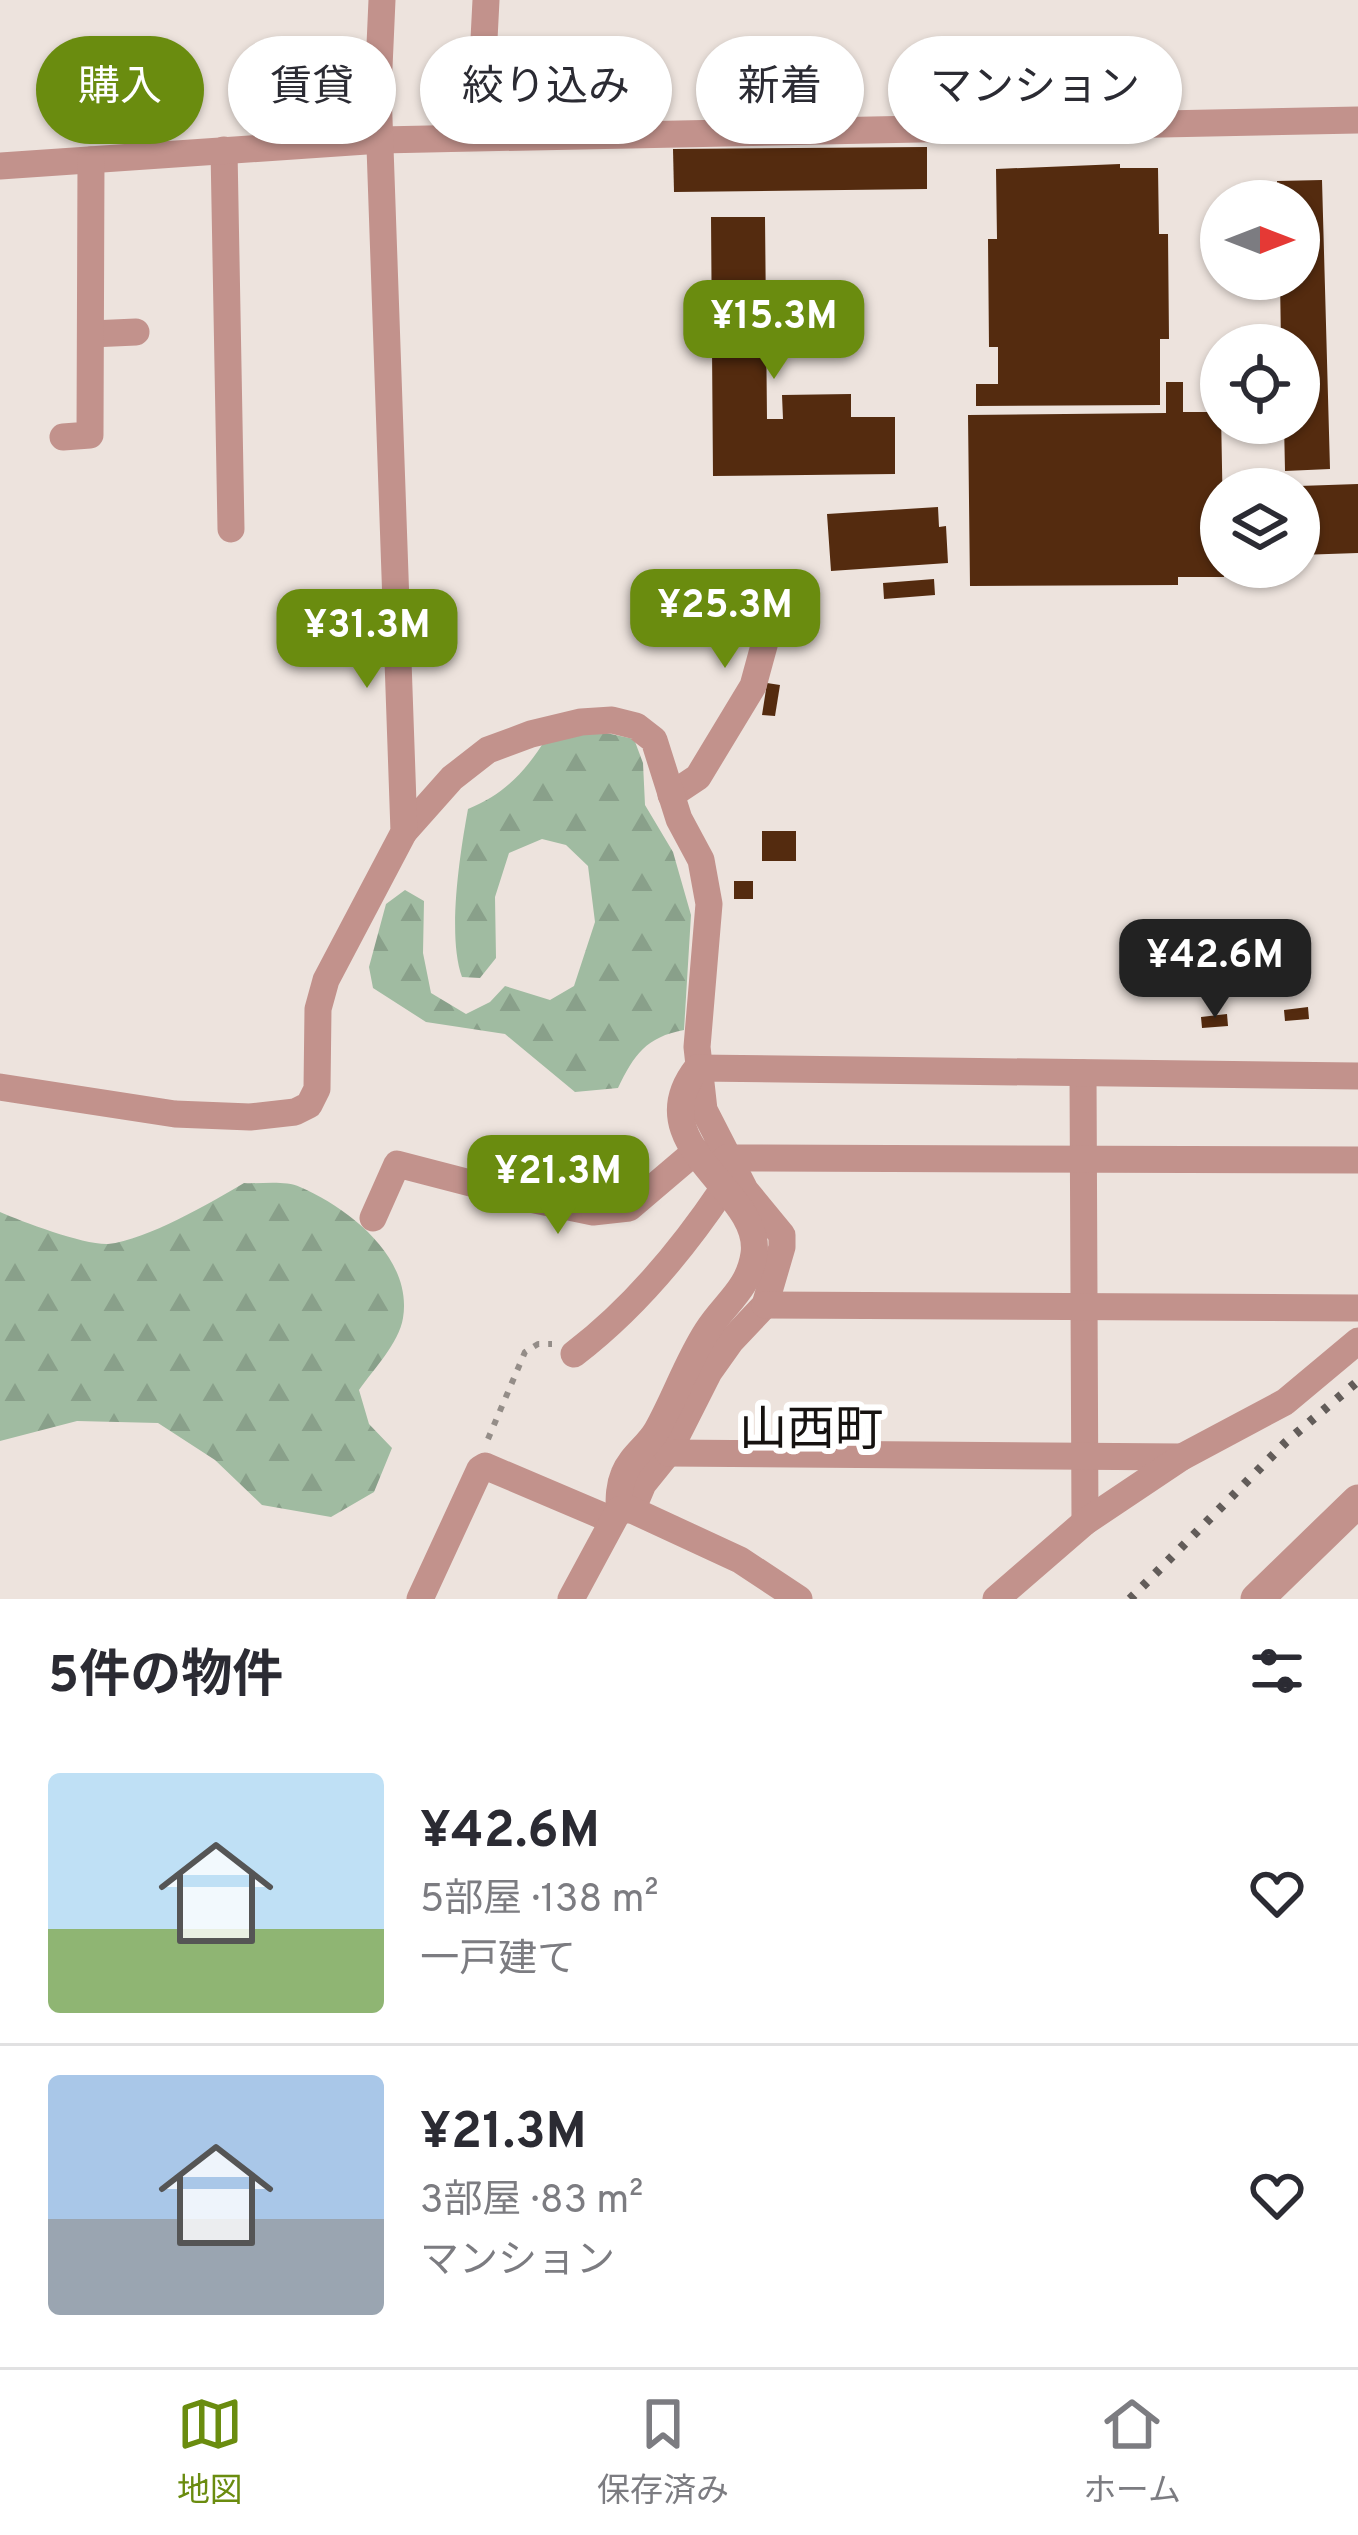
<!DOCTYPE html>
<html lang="ja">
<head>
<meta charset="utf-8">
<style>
  :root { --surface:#fff; --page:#f7f7f7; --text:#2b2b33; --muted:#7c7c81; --line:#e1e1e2; --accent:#6a8c0f }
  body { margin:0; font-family:Overpass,"Noto Sans JP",sans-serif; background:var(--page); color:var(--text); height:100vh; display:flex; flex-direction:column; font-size:45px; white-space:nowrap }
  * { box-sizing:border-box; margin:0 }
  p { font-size:39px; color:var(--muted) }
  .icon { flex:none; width:66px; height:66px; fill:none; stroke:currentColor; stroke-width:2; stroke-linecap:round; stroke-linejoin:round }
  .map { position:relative; height:1599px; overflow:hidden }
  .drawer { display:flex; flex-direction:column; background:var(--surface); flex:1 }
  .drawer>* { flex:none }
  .guide { position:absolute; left:36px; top:36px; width:1287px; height:108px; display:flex; gap:24px }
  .needle { width:78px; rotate:90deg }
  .fabs { position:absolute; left:1200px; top:180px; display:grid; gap:24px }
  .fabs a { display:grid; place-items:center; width:120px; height:120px; border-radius:50%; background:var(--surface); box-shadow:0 3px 9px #0004; font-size:60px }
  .price { position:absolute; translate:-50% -102px; padding:0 27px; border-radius:24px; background:var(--accent); color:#fff; font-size:39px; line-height:78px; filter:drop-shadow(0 3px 6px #0008) }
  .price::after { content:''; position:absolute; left:50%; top:72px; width:36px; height:27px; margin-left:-18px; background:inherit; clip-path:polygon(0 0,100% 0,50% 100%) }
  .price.selected { background:#222; color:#fff }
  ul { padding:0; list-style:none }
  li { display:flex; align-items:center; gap:36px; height:300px; padding:0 48px }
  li+li { border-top:3px solid var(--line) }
  li span { display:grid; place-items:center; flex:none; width:336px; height:240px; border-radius:12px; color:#555 }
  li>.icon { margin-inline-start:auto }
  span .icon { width:144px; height:144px; fill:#fffc; stroke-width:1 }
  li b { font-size:51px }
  h2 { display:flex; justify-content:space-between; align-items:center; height:144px; padding:0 48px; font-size:51px }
  .tag { padding:0 42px; border-radius:54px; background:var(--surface); box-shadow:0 3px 9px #0004; font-size:42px; line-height:108px }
  .tag.selected { background:var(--accent); color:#fff }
  .dock { display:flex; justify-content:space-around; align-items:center; height:168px; border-top:3px solid var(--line); background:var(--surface); font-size:33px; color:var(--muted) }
  .dock a { display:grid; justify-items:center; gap:6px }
  .dock .selected { color:var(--accent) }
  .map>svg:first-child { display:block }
  .forest { fill:url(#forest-firs) }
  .building { fill:#542b0f }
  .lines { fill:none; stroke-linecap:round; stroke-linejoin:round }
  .path { stroke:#948d88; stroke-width:6; stroke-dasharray:6 9; stroke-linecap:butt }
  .minor { stroke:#c2928c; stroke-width:27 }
  .tertiary { stroke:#c2928c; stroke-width:33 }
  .rail { stroke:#625c59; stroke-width:9; stroke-dasharray:6 12; stroke-linecap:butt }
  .labels { text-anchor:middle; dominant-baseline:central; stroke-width:12; stroke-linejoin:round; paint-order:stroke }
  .quarter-label { font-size:48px; fill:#161210; stroke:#fff }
</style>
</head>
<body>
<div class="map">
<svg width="1358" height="1599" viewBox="0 0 1358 1599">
  <defs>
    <pattern id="forest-firs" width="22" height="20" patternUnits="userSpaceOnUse" patternTransform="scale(3)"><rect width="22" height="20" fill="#a0bba1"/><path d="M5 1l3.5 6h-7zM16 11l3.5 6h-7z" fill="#89a08a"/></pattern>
  </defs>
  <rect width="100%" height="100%" fill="#ede3dd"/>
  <!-- forest -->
  <g class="forest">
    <path d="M583,728L634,739L643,763L645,805L673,852L691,915L684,1030C646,1037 634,1055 618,1088L575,1092L505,1034L426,1022L373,988L369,967L386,904L405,890L424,901L423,953L431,993L466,1014L490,1002L505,986L550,1000L574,986L595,922L588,866L566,845L542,839L509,853L495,897L496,958L480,978L462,977C447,936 460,853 468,809C505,794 526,771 547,737Z"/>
    <path d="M244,1183C261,1184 285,1180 300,1187C349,1208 413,1258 403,1318C399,1343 373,1370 359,1390L369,1424L392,1448L374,1492L331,1517L262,1505L215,1460L158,1423L77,1421L0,1441V1212C23,1222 84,1245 108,1244C147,1240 210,1203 244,1183Z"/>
  </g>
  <!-- building -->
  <g class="building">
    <polygon points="927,147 927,189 674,192 673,149"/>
    <polygon points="1120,164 1120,168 1158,168 1159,234 1168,234 1169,339 1160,339 1160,405 976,406 976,384 998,384 998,347 989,347 988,239 997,239 996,169"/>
    <polygon points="1322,180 1330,469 1285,471 1284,423 1299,423 1299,345 1281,345 1280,279 1299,279 1299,201 1277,201 1277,181"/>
    <polygon points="711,217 765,217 767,419 783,419 782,395 851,394 851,417 895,417 895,474 713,476"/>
    <polygon points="1166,382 1183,382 1183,412 1221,412 1224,577 1178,577 1178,585 970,586 968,415 1166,413"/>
    <polygon points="1358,484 1358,553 1299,555 1299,486"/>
    <polygon points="938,507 939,527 946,526 948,563 831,571 827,514"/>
    <polygon points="934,579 935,595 884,599 883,583"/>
    <polygon points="767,683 780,685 775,716 762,715"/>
    <rect x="762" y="831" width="34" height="30"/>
    <rect x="734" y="881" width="19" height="18"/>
    <polygon points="1308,1007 1309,1019 1285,1021 1284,1010"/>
    <polygon points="1227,1014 1228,1026 1202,1028 1201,1017"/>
  </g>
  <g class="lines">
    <!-- path -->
    <polyline class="path" points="488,1439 525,1352 538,1344 552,1344"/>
    <!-- minor -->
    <g class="minor">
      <polyline points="479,137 486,0"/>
      <polyline points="224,150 231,529"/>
      <polyline points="0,166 381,140 1358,120"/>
      <polyline points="91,334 136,332"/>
      <polyline points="63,437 90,435 91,160"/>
      <polyline points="671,795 698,777 753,686 768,631 803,586"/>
      <polyline points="404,832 452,778 488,750 531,734 581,722 612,720 636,726 654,740 679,819 701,860 709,904 697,1047 704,1110 745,1190 782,1235 782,1247 765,1305 731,1341 709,1372 668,1453 643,1484 632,1510"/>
      <polyline points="1083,1073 1085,1522"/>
      <polyline points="0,1087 175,1114 250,1117 295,1112 309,1105 317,1089 318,1009 326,980 404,832 378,90 382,0"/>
      <polyline points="726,1158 1358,1160"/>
      <polyline points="373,1218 397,1164 478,1185 501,1185 530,1199 593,1212 629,1208 696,1151"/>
      <polyline points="765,1305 1358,1308"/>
      <path d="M574,1354C633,1309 682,1250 723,1189"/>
      <polyline points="668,1453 1182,1457"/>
      <path d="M619,1510C619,1497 619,1486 624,1474C631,1456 648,1446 657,1430C675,1398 687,1362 707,1331C725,1303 749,1289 754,1254C763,1190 636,1146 697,1068L1358,1076"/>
      <polyline points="420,1599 480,1469 485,1466 612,1520"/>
      <polyline points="571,1599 619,1510 632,1510 740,1560 799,1599"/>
      <polyline points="996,1599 1085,1522 1182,1457 1285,1402 1358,1341"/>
    </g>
    <!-- tertiary -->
    <polyline class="tertiary" points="1257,1599 1358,1501"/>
    <!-- rail -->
    <polyline class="rail" points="1130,1599 1286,1442 1358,1381"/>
  </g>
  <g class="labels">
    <!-- quarter labels -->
    <g class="quarter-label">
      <text x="811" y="1433">山西町</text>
    </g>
  </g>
</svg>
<div class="fabs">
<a><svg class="needle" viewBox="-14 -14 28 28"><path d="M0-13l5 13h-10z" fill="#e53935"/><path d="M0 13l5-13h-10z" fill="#7c7c81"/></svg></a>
<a><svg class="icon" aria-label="locate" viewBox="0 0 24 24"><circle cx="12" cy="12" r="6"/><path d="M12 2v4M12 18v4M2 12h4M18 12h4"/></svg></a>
<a><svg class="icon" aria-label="layers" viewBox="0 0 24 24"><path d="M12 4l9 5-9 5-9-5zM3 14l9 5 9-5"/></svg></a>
</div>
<b class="price" style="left:774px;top:382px">¥15.3M</b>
<b class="price" style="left:725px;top:671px">¥25.3M</b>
<b class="price" style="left:367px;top:691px">¥31.3M</b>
<b class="price selected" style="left:1215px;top:1021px">¥42.6M</b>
<b class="price" style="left:558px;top:1237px">¥21.3M</b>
<div class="guide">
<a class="tag selected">購入</a>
<a class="tag">賃貸</a>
<a class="tag">絞り込み</a>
<a class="tag">新着</a>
<a class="tag">マンション</a>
</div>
</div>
<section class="drawer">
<h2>5件の物件<svg class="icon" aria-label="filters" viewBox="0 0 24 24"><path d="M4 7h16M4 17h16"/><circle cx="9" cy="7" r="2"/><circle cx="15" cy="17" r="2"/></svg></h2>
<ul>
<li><span style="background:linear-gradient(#bfe0f5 65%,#8fb573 0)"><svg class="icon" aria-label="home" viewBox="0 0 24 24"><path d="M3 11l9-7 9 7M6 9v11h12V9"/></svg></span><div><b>¥42.6M</b><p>5部屋 · 138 m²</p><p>一戸建て</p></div><svg class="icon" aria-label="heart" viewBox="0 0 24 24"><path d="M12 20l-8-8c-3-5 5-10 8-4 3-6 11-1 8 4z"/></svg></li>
<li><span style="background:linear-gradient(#a9c7e8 60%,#9aa5b1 0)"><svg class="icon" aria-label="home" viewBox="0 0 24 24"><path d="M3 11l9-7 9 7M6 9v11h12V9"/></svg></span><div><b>¥21.3M</b><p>3部屋 · 83 m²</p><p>マンション</p></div><svg class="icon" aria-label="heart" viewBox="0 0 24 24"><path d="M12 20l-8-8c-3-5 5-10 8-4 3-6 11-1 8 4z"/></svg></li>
</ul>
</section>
<nav class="dock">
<a class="selected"><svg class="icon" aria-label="map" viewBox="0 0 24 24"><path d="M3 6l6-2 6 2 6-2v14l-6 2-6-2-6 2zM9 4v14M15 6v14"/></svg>地図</a>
<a><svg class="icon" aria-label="saved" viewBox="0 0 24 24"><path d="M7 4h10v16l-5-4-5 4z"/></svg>保存済み</a>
<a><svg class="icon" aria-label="home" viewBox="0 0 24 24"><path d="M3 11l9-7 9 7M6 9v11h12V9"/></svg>ホーム</a>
</nav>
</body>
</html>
